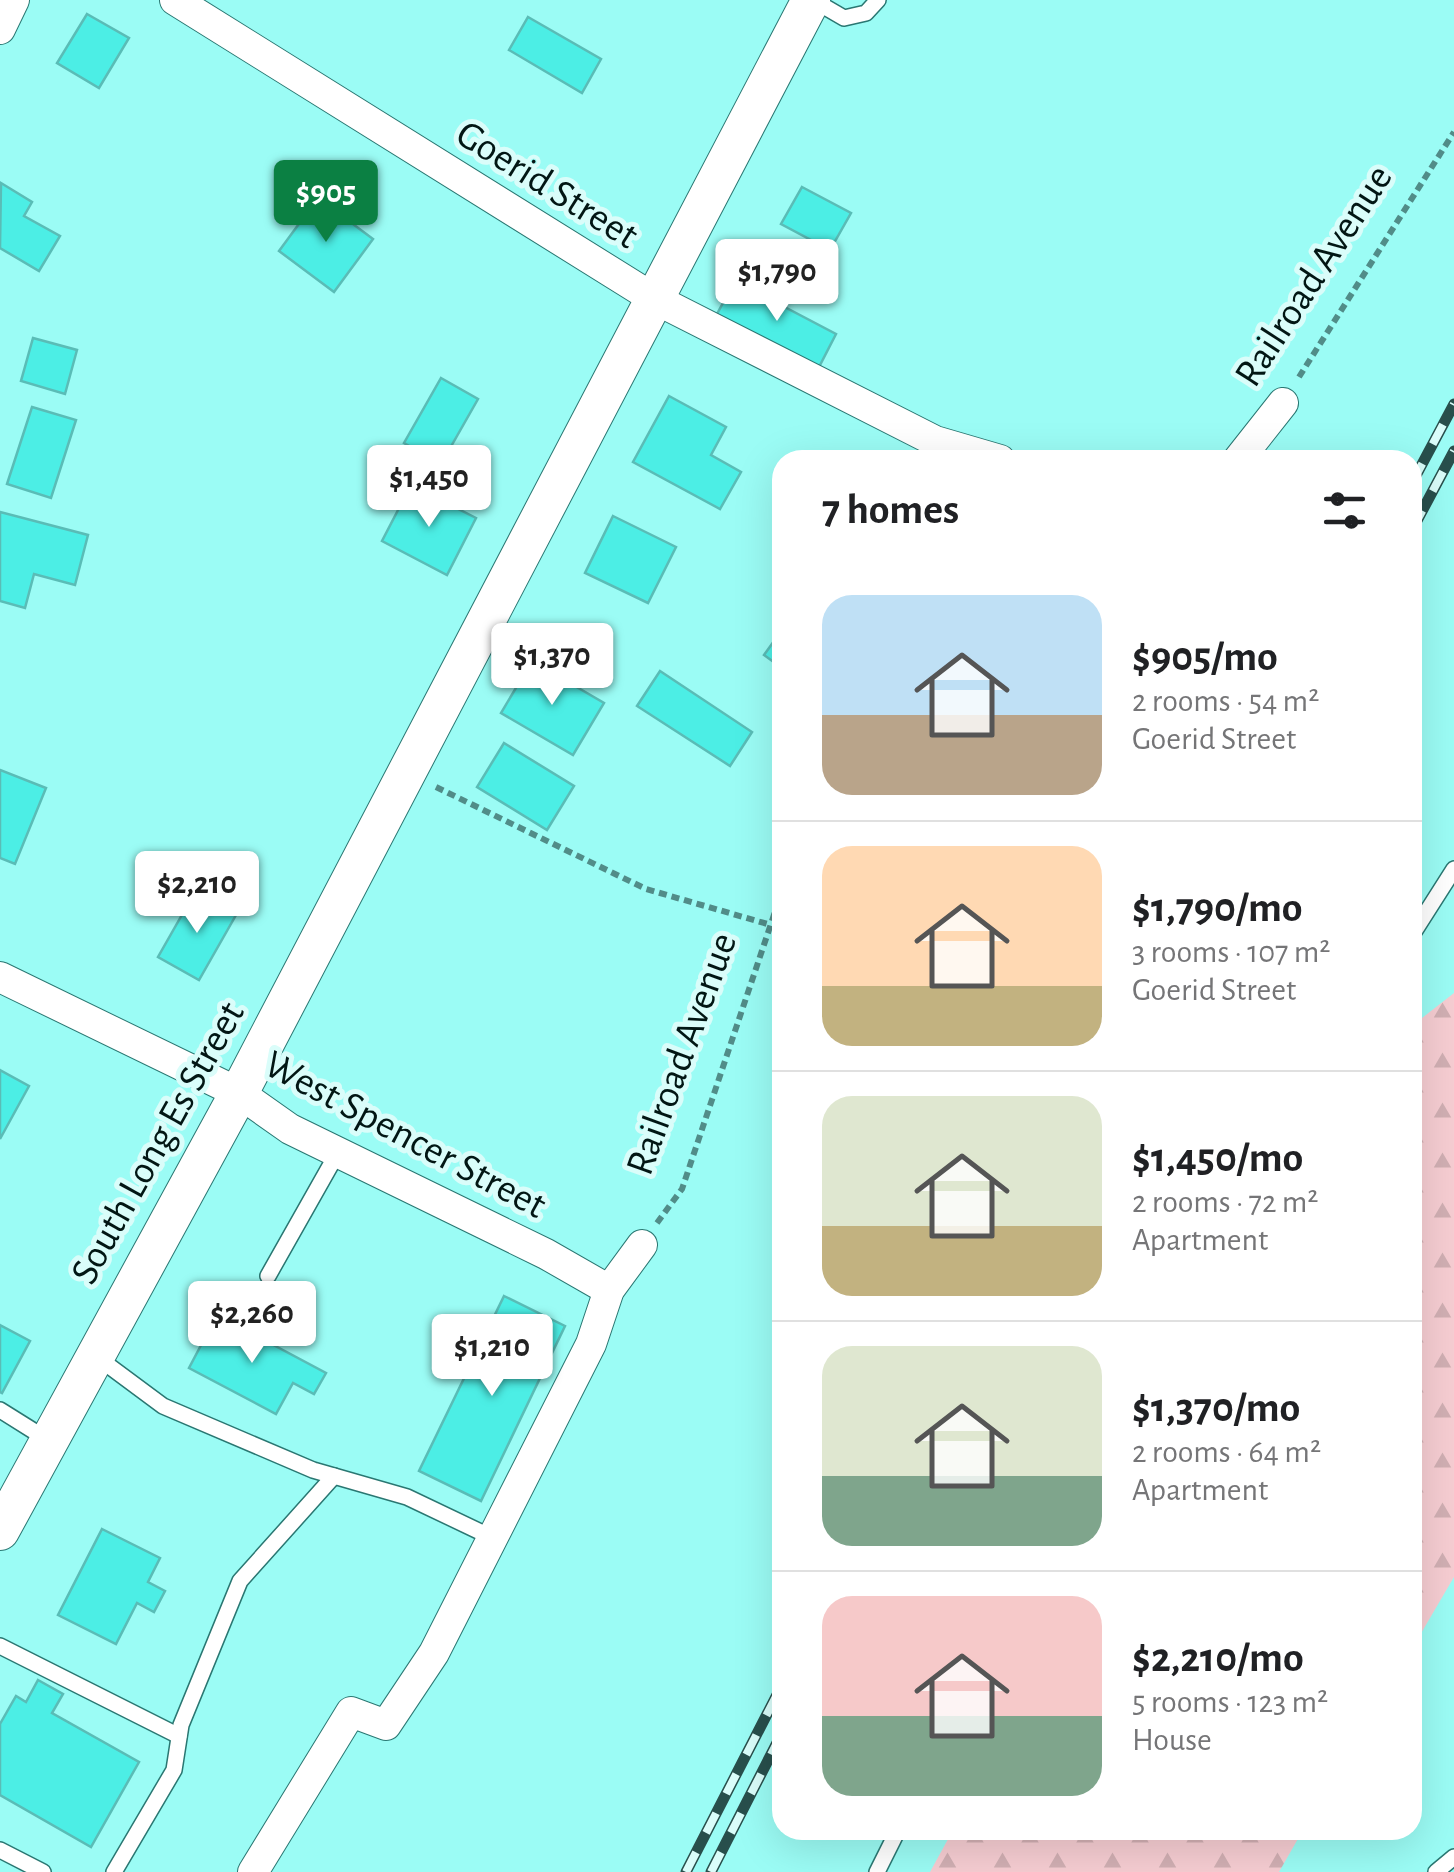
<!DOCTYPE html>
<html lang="en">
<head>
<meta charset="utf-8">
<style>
  :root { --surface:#fff; --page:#f6f6f6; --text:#202124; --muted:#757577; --line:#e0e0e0; --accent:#0b8043 }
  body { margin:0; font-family:"Alegreya Sans",sans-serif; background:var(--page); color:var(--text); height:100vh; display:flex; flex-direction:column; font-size:38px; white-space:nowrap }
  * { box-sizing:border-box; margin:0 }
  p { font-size:32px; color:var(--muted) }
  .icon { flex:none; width:55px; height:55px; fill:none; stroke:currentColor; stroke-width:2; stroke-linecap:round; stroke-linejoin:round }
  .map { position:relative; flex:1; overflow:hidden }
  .side { position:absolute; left:772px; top:450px; width:650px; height:1390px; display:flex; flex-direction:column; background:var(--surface); border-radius:30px; box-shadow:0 10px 40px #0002 }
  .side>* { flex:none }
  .price { position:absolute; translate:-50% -85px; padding:0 22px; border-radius:10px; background:#fff; color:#222; font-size:32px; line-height:65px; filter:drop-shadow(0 2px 5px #0008) }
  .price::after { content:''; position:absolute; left:50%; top:60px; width:30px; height:22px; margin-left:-15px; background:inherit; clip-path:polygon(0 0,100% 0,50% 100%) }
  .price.selected { background:var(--accent); color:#fff }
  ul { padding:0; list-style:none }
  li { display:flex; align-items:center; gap:30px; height:250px; padding:0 50px }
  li+li { border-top:2px solid var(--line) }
  li span { display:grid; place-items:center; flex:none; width:280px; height:200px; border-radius:30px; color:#555 }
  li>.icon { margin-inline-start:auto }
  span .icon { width:120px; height:120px; fill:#fffc; stroke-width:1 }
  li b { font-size:42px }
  h2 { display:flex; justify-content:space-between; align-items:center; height:120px; padding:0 50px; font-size:42px }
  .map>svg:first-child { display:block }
  .forest { fill:url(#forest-firs) }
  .building { fill:#4ceee5; stroke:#5abcb6; stroke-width:2.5 }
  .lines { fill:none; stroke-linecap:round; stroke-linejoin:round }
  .service-casing { stroke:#2a7772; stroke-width:18 }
  .minor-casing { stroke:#2a7772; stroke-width:32 }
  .tertiary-casing { stroke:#2a7772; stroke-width:40 }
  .path { stroke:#518c88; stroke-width:6; stroke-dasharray:8 5; stroke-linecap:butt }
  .service { stroke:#fff; stroke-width:15 }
  .minor { stroke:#fff; stroke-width:30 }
  .tertiary { stroke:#fff; stroke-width:38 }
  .rail-casing { stroke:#284f4c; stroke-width:11 }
  .rail { stroke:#dafdfa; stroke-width:8; stroke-dasharray:22; stroke-linecap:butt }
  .labels { text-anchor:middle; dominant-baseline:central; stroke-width:10; stroke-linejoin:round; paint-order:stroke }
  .street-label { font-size:40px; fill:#021614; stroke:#dafdfa }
</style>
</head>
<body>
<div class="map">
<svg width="1454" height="1872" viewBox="0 0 1454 1872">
  <defs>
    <pattern id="forest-firs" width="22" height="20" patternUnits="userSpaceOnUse" patternTransform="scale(2.5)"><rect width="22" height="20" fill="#f6cdd2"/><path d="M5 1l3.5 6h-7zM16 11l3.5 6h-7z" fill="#d1afb3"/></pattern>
  </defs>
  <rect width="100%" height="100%" fill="#9bfcf5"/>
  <!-- forest -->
  <g class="forest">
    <polygon points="1454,993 1454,1577 1413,1647 1413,1025"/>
    <polygon points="953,1830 1303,1830 1279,1872 930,1872"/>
  </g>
  <!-- building -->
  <g class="building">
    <polygon points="87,14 129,38 99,88 57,63"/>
    <polygon points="528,17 601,59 582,93 509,50"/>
    <polygon points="1,183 32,202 24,216 60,236 39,271 0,248"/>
    <polygon points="802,187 851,213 830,250 781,224"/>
    <polygon points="318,198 373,239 334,292 279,251"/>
    <polygon points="735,281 836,334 819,367 717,314"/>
    <polygon points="33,338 77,350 65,394 21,381"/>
    <polygon points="441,378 478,399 441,464 404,443"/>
    <polygon points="669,396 726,427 711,455 741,472 720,509 633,462"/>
    <polygon points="32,407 76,420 51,498 7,484"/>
    <polygon points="411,485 476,518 447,575 382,541"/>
    <polygon points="0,512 88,535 75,585 34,574 25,608 0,601"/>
    <polygon points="613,516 676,547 648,603 585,573"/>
    <polygon points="782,630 782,668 764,655"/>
    <polygon points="532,661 604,703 573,755 501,713"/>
    <polygon points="660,671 752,732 730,766 637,706"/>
    <polygon points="504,743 574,786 547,830 477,787"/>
    <polygon points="0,770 46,788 15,864 0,858"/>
    <polygon points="195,892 236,915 199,980 158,957"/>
    <polygon points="0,1070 29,1086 0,1139"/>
    <polygon points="504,1296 565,1326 481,1501 419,1471"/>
    <polygon points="217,1315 326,1373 314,1394 293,1383 276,1414 189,1368"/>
    <polygon points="0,1325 30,1341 2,1393 0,1392"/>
    <polygon points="102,1529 160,1558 148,1582 165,1591 154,1612 137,1603 116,1644 58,1615"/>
    <polygon points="38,1680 63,1694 52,1713 139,1762 91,1847 0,1795 0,1724 16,1696 26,1702"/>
  </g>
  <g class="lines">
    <!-- service casing -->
    <g class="service-casing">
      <g id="service">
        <polyline points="813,0 844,18 866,13 878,0"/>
        <polyline points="1412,935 1454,869"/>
        <polyline points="268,1276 338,1152"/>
        <polyline points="97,1357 163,1406 313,1470 407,1497 491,1537"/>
        <polyline points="0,1410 48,1440"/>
        <polyline points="0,1646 179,1736"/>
        <polyline points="0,1850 43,1872"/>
        <polyline points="114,1872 174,1770 181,1725 240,1581 334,1476"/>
        <polyline points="877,1872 898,1830"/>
        <polyline points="1436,1872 1454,1857"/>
      </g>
    </g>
    <!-- minor casing -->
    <g class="minor-casing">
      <g id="minor">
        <polyline points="175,0 653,298 935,441 1000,460"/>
        <polyline points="0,29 14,0"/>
        <polyline points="1238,460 1283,403"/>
        <polyline points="0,977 239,1093 290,1129 546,1254 609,1290"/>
        <polyline points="253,1872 351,1712 386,1725 434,1653 591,1344 609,1290 642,1245"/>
      </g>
    </g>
    <!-- tertiary casing -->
    <g class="tertiary-casing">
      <polyline id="tertiary" points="0,1531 239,1093 811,0"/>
    </g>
    <!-- path -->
    <g class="path">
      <polyline points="1299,377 1454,132"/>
      <polyline points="436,787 646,889 771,925"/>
      <polyline points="657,1223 682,1189 782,891"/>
    </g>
    <!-- service -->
    <use href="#service" class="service"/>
    <!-- minor -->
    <use href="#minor" class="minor"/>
    <!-- tertiary -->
    <use href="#tertiary" class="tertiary"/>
    <!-- rail casing -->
    <g class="rail-casing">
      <g id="rail">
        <polyline points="1412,483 1454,404"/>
        <polyline points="1412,530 1454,451"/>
        <polyline points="686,1872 782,1685"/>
        <polyline points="711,1872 782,1733"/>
      </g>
    </g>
    <!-- rail -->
    <use href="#rail" class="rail"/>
  </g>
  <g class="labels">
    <!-- street labels -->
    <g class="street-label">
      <text transform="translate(547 185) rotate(32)">Goerid Street</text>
      <text transform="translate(1314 276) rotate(-57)">Railroad Avenue</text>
      <text transform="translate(682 1054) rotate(-70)">Railroad Avenue</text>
      <text transform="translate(405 1135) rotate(28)">West Spencer Street</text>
      <text transform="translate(158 1143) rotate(-61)">South Long Es Street</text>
    </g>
  </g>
</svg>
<b class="price selected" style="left:326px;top:245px">$905</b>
<b class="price" style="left:777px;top:324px">$1,790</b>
<b class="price" style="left:429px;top:530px">$1,450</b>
<b class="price" style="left:552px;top:708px">$1,370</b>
<b class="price" style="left:197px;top:936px">$2,210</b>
<b class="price" style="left:252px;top:1366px">$2,260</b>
<b class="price" style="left:492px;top:1399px">$1,210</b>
<section class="side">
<h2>7 homes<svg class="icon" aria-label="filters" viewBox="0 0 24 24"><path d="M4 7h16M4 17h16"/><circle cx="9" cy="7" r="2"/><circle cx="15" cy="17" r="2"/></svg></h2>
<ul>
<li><span style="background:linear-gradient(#bfe0f5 60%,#b9a48a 0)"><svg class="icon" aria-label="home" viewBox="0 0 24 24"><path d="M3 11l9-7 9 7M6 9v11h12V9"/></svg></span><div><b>$905/mo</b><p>2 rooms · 54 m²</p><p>Goerid Street</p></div></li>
<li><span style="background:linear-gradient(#ffd9b3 70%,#c2b280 0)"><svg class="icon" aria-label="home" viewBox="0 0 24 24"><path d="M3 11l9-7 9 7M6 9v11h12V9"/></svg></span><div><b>$1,790/mo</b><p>3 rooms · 107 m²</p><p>Goerid Street</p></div></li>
<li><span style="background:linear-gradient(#dfe7d0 65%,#c2b280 0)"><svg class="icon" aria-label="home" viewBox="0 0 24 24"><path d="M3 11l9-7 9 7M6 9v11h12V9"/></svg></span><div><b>$1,450/mo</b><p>2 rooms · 72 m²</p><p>Apartment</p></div></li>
<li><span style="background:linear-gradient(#dfe7d0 65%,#7fa58c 0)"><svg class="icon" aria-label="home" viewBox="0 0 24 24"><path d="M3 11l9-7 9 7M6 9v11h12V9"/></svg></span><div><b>$1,370/mo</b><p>2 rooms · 64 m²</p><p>Apartment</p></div></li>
<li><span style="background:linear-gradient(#f6c9c9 60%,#7fa58c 0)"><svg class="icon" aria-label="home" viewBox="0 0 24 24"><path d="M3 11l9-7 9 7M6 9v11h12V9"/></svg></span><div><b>$2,210/mo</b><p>5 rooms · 123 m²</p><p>House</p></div></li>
</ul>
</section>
</div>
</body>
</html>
